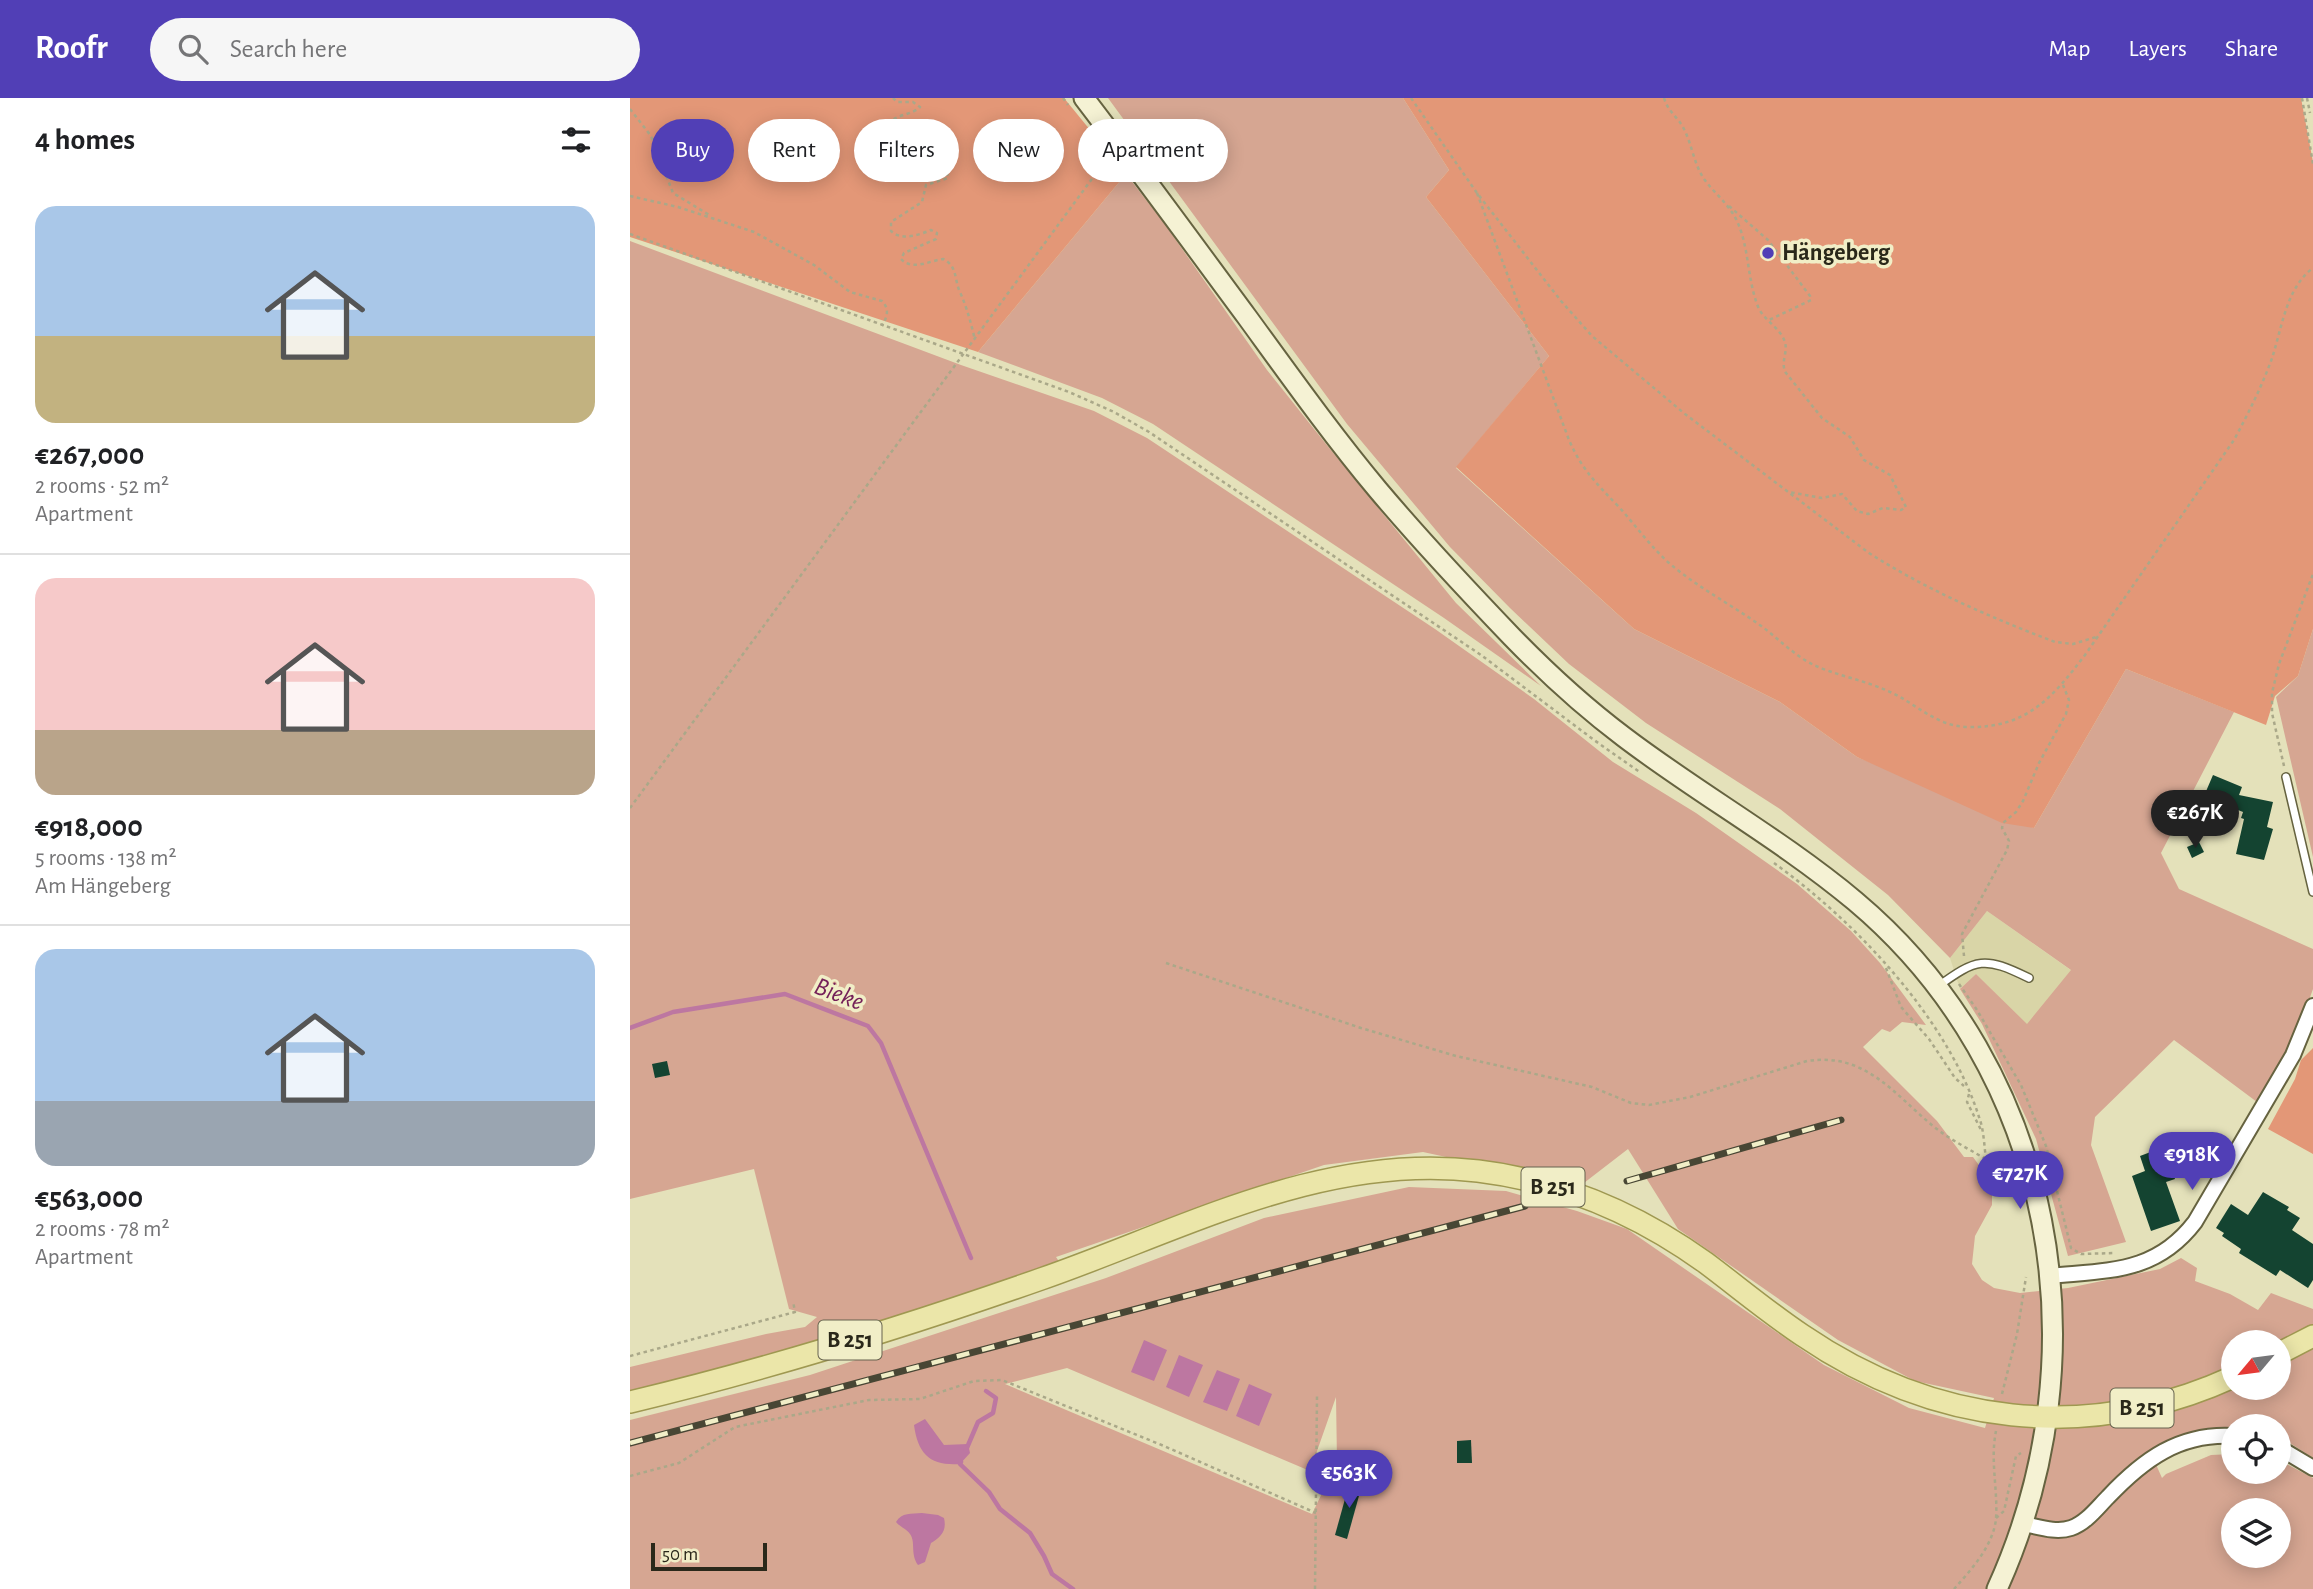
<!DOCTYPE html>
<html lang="en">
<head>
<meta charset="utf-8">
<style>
  :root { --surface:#fff; --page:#f6f6f6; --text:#202124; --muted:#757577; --line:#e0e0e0; --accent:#513fb6 }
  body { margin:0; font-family:"Alegreya Sans",sans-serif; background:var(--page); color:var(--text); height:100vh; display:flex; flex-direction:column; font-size:26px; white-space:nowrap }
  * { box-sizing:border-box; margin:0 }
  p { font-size:23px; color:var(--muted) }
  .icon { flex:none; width:38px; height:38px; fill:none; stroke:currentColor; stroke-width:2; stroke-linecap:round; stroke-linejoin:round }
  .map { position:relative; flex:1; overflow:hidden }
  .side { display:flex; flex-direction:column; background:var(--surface); width:630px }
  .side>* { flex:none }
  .hud { position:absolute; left:21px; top:21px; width:665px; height:63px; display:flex; gap:14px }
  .needle { width:46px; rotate:241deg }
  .buttons { position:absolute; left:1591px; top:1232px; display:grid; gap:14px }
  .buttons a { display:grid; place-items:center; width:70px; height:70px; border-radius:50%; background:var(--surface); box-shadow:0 4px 18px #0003; font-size:35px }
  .scale { position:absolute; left:21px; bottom:18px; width:116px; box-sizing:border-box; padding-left:7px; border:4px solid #2a281a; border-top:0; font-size:19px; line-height:24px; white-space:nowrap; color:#2a281a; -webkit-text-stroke:5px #f1eec7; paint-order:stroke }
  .price { position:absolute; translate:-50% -60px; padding:0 16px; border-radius:24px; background:var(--accent); color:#fff; font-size:23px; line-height:46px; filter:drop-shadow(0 2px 4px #0008) }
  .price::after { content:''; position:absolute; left:50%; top:42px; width:21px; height:16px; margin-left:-10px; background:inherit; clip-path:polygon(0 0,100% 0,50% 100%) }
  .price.on { background:#222; color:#fff }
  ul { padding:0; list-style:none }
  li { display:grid; align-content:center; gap:14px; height:371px; padding:0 35px }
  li+li { border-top:2px solid var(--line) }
  li span { display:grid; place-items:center; height:217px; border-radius:21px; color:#555 }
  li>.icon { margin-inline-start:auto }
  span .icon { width:126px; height:126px; fill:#fffc; stroke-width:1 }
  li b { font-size:30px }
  h2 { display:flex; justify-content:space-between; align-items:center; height:84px; padding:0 35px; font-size:30px }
  .tag { padding:0 24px; border-radius:32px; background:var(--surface); box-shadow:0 4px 18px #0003; font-size:24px; line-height:63px }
  .tag.on { background:var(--accent); color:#fff }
  header { display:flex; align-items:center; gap:42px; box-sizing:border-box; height:98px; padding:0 35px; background:var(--accent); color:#fff }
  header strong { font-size:33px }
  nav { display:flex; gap:38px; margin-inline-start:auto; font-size:24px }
  .search { width:490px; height:63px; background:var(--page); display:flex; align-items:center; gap:18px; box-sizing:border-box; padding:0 24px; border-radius:38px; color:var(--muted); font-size:26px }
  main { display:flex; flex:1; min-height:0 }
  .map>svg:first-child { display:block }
  .built { fill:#d9d5a7 }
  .green { fill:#d6a692; fill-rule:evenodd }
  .forest { fill:#e39777 }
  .water { fill:#bd77a1 }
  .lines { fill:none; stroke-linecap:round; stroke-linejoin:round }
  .stream { stroke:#bd77a1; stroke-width:4.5 }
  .building { fill:#144431 }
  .lane-casing { stroke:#666340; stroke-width:10 }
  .street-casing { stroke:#666340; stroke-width:18 }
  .secondary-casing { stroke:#666340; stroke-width:23 }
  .primary-casing { stroke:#9f9851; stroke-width:24 }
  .path { stroke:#aaa889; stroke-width:2.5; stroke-dasharray:3.5 3.5; stroke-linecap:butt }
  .lane { stroke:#fff; stroke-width:7 }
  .street { stroke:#fff; stroke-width:14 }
  .secondary { stroke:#f5f2d4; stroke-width:19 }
  .primary { stroke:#ebe6a9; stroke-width:21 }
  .rail-casing { stroke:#484634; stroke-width:7 }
  .rail { stroke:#f1eec7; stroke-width:4.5; stroke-dasharray:13; stroke-linecap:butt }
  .poi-dot { fill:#513fb6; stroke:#f1eec7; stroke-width:2.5 }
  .labels { text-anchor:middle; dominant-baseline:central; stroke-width:7; stroke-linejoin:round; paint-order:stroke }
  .shield { fill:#f1eec7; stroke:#66634e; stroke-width:2 }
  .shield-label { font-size:23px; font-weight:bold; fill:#2a281a }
  .poi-label { font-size:24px; font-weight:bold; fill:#2a281a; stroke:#f1eec7; text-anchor:start }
  .water-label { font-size:26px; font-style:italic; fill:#752159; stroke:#f1eec7 }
</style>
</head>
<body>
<header>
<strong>Roofr</strong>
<div class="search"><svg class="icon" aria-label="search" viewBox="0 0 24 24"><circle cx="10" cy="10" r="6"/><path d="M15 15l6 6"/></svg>Search here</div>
<nav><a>Map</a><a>Layers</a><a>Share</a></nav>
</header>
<main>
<section class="side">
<h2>4 homes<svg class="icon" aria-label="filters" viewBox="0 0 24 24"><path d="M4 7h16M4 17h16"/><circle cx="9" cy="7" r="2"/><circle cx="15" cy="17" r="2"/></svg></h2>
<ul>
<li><span style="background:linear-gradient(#a9c7e8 60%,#c2b280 0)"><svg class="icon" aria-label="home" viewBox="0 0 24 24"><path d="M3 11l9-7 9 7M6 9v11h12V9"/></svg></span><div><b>€267,000</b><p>2 rooms · 52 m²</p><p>Apartment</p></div></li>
<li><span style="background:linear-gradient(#f6c9c9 70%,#b9a48a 0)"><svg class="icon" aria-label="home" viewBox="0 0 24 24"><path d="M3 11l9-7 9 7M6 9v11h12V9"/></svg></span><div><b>€918,000</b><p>5 rooms · 138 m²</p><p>Am Hängeberg</p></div></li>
<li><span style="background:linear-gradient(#a9c7e8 70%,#9aa5b1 0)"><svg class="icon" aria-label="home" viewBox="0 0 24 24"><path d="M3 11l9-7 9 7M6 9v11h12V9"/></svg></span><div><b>€563,000</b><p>2 rooms · 78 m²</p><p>Apartment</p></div></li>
</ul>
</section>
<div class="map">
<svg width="1683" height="1491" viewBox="0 0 1683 1491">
  <rect width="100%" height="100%" fill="#e4e1ba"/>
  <!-- built -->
  <polygon class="built" points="1357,813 1442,873 1397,927 1346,876 1330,891 1320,860"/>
  <!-- green -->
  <g class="green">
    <polygon points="478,0 773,0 819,72 796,99 919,258 826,370 1004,531 1150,604 1227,659 1404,730 1496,571 1604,614 1531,755 1549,791 1683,851 1683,891 1661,952 1631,1007 1544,942 1465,1019 1461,1047 1496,1144 1438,1158 1406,1041 1352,926 1330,891 1346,876 1397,926 1441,872 1357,813 1320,860 1258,797 1150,711 1016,625 939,566 880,510 820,449 717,326"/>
    <polygon points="496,76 534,125 637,272 696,346 826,505 911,588 814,520 523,326 472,300 348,254"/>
    <path d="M0,143L331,267L464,313L517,340L805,531L904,601L983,664L1066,715L1167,786L1221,833L1250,865L1296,927L1272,924L1260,934L1252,931L1233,949L1307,1023L1334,1059H1343L1359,1081L1362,1094V1107L1345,1138L1342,1166L1352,1182L1364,1190L1390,1195L1438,1190L1530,1171L1551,1160L1567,1170L1565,1183L1600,1196L1628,1212L1641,1195L1683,1211V1227L1646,1244H1603V1290H1648L1649,1267L1683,1248V1360L1649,1338L1648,1328H1603V1331L1578,1333L1520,1353L1532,1380L1536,1376L1581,1357L1603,1356V1374H1648L1649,1362L1683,1380V1491H0V1322L180,1277L476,1180L634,1120L779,1089L876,1093L947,1113L997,1131L1194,1267L1279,1310L1355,1330L1364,1300L1285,1283L1208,1242L1048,1131L998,1051L950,1088L793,1054L694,1067L426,1159L432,1168L189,1246L0,1295V1269L136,1236L175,1229L187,1219L159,1211L124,1071L0,1101ZM437,1270L680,1373L706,1299L707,1364L682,1416L375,1286ZM1603,1412H1648V1458H1603Z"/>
    <polygon points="1683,531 1683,759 1646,599 1668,578"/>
  </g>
  <!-- forest -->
  <g class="forest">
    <polygon points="0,0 434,0 496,76 348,254 0,139"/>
    <polygon points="773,0 1671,0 1683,64 1683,531 1668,578 1645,598 1636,627 1496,571 1404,730 1372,725 1227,659 1150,604 1004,531 826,369 919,258 796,99 819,72"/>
    <polygon points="1683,950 1683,1056 1638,1031 1665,981 1671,962"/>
  </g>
  <!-- water -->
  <g class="water">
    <polygon points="514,1242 537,1252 524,1283 501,1274"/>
    <polygon points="549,1257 573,1267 559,1299 536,1289"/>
    <polygon points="587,1272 610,1281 597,1313 573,1304"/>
    <polygon points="619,1286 642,1296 629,1328 606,1318"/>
    <path d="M295,1321L314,1347L338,1346L340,1355L330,1366C301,1368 288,1357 284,1327Z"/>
    <path d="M292,1415L308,1417L314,1420C317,1433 311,1439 301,1445L295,1464L288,1467C280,1456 286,1444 280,1436C277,1431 270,1429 266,1424C272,1414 281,1416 292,1415Z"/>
  </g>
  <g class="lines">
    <!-- stream -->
    <g class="stream">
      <polyline points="0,930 43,914 155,896 238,928 251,945 341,1160"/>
      <polyline points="336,1352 348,1324 363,1315 366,1300 356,1293"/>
      <polyline points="331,1364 330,1366 359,1394 370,1411 400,1435 414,1458 422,1476 443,1491"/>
    </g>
  </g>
  <!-- building -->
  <g class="building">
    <polygon points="1583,677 1612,689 1609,697 1643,704 1637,729 1643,731 1634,762 1606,756 1614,721 1611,720 1613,714 1593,706 1585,725 1573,720 1581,700 1574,698"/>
    <polygon points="1569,744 1574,754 1562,760 1557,749"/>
    <polygon points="37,963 40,977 25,980 22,966"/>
    <polygon points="1534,1049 1545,1081 1536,1084 1550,1123 1521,1133 1502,1078 1515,1073 1510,1058"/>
    <polygon points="1633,1094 1659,1109 1657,1112 1670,1120 1662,1132 1683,1146 1683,1182 1678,1190 1650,1172 1646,1178 1609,1155 1611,1151 1592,1138 1594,1135 1586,1130 1601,1106 1618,1117"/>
    <polygon points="841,1342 842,1365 827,1365 827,1343"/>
    <polygon points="720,1383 732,1387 717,1441 705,1437"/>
  </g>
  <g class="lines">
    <!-- lane casing -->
    <g class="lane-casing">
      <g id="lane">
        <polyline points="1656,679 1683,794"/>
        <path d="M1307,889C1347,860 1354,858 1399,880"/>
      </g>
    </g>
    <!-- street casing -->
    <g class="street-casing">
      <g id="street">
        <path d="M1421,1178C1480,1172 1526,1175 1565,1124L1663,957L1683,908"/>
        <polyline points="1648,1349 1683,1370"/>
        <path d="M1394,1426C1409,1429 1426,1435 1441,1430C1456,1425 1467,1410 1478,1399C1513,1362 1549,1335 1603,1338"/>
      </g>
    </g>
    <!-- secondary casing -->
    <g class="secondary-casing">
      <path id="secondary" d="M454,0C509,72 563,146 617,219C660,278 702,337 748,392C791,443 836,491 882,539C917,575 954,609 994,639C1069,696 1152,742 1225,803C1426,972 1474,1256 1367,1491"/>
    </g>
    <!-- primary casing -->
    <g class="primary-casing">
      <g id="primary">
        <polyline points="1648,1256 1683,1238"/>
        <path d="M0,1304C138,1271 277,1228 411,1181C552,1132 693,1054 848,1073C931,1083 1008,1116 1076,1165C1108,1189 1139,1215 1172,1237C1304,1327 1456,1346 1603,1279"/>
      </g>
    </g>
    <!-- path -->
    <g class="path">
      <path d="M263,0L267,4H283L290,9C282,17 267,16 259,25L260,36L268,45L272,58L288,71L311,69L317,74L318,80L296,87L292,104L261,124V133C271,143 289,137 301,132L307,135L306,141L274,155L271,161C282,173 299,163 313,161C328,168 324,182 330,194C337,210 341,225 345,242"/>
      <polyline points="433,0 438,7"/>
      <path d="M781,0L847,95L931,203L962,238L1055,316L1239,455C1297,492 1362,520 1425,544L1443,546L1466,539"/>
      <path d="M1034,0C1038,14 1048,19 1054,31C1062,47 1064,66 1074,81C1084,95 1099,106 1107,123C1119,149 1117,178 1127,206C1132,222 1150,229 1155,244C1158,255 1150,265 1156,275L1192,320L1220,339L1234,362L1260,377L1276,409L1271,412L1253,410L1238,416L1227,413L1212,396L1192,400L1159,394"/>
      <polyline points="1672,0 1683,66"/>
      <polyline points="1677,0 1680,15"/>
      <polyline points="0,11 21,38 43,95 81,118"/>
      <polyline points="466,46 474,66"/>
      <path d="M847,95L939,342C952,372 967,386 989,409C1006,428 1020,448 1039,465C1066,488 1098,505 1127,525C1146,538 1162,556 1182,566C1204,577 1234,582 1258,593C1286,605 1306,629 1339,629C1397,630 1423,599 1455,557L1604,342C1618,316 1631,290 1641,263C1652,232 1655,191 1683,170"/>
      <path d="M0,98L48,109L124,134L184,167L220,194L252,203C260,211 257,219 252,228"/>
      <polyline points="1099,108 1138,142 1180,198 1181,202 1137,223"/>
      <polyline points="0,136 439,294 484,314 519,334 851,557 964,642 1011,675"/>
      <polyline points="1654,668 1642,615 1642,595 1649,566 1683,476"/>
      <polyline points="0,710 478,59"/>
      <path d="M1144,765C1226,824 1318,921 1349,1019C1354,1032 1354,1047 1356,1061"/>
      <polyline points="1334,858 1332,836 1377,752 1379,743 1372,730 1373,725 1386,714 1393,703 1409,665 1436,616 1439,602 1433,587"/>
      <path d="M536,865L731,930L826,958L962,989L1001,1005L1019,1007L1060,999L1177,963C1235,954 1263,995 1303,1028C1319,1041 1337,1050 1354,1060"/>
      <polyline points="1256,870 1271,909 1299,941 1325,980 1334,988"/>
      <polyline points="1329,886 1347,912 1391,987 1416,1048 1441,1150 1451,1156 1485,1155"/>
      <polyline points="1339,996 1337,1004 1352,1034"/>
      <polyline points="0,1258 165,1214 163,1203"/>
      <polyline points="1372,1296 1387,1236 1396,1179"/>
      <polyline points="0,1378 49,1365 105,1329 239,1302 290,1301 344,1283 372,1282 534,1348 686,1415"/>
      <polyline points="1366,1420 1374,1413 1386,1358 1391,1355"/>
      <polyline points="685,1491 687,1298"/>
      <path d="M1324,1491C1341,1472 1363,1448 1366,1421C1368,1391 1360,1363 1366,1333"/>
    </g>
    <!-- lane -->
    <use href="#lane" class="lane"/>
    <!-- street -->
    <use href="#street" class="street"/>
    <!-- secondary -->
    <use href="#secondary" class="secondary"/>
    <!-- primary -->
    <use href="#primary" class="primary"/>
    <!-- rail casing -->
    <g class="rail-casing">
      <g id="rail">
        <polyline points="997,1083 1211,1022"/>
        <polyline points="0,1345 895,1108"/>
      </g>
    </g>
    <!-- rail -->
    <use href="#rail" class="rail"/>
  </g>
  <!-- markers -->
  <circle class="poi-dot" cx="1138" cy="155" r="7"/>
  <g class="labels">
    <!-- shield labels -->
    <g class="shield">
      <rect x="891.5" y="1069.5" width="63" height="39" rx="5"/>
      <rect x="188.5" y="1222.5" width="63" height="39" rx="5"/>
      <rect x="1480.5" y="1290.5" width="63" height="39" rx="5"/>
    </g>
    <g class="shield-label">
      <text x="923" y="1089">B 251</text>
      <text x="220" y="1242">B 251</text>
      <text x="1512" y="1310">B 251</text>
    </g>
    <!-- poi labels -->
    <g class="poi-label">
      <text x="1152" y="155">Hängeberg</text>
    </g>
    <!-- water labels -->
    <g class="water-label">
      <text transform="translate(209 896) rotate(21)">Bieke</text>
    </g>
  </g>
</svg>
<div class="buttons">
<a><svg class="needle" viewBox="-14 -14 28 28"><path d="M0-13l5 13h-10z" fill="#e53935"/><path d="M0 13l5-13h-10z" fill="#757577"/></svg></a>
<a><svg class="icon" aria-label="locate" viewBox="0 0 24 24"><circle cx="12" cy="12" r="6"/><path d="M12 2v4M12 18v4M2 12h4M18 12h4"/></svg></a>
<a><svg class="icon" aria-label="layers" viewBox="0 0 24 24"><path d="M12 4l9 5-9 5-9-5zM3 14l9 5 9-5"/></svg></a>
</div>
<div class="scale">50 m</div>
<b class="price on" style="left:1565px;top:752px">€267K</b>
<b class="price" style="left:1562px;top:1094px">€918K</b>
<b class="price" style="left:1390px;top:1113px">€727K</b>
<b class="price" style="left:719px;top:1412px">€563K</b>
<div class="hud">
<a class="tag on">Buy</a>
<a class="tag">Rent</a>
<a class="tag">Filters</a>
<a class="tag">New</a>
<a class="tag">Apartment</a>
</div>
</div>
</main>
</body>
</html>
